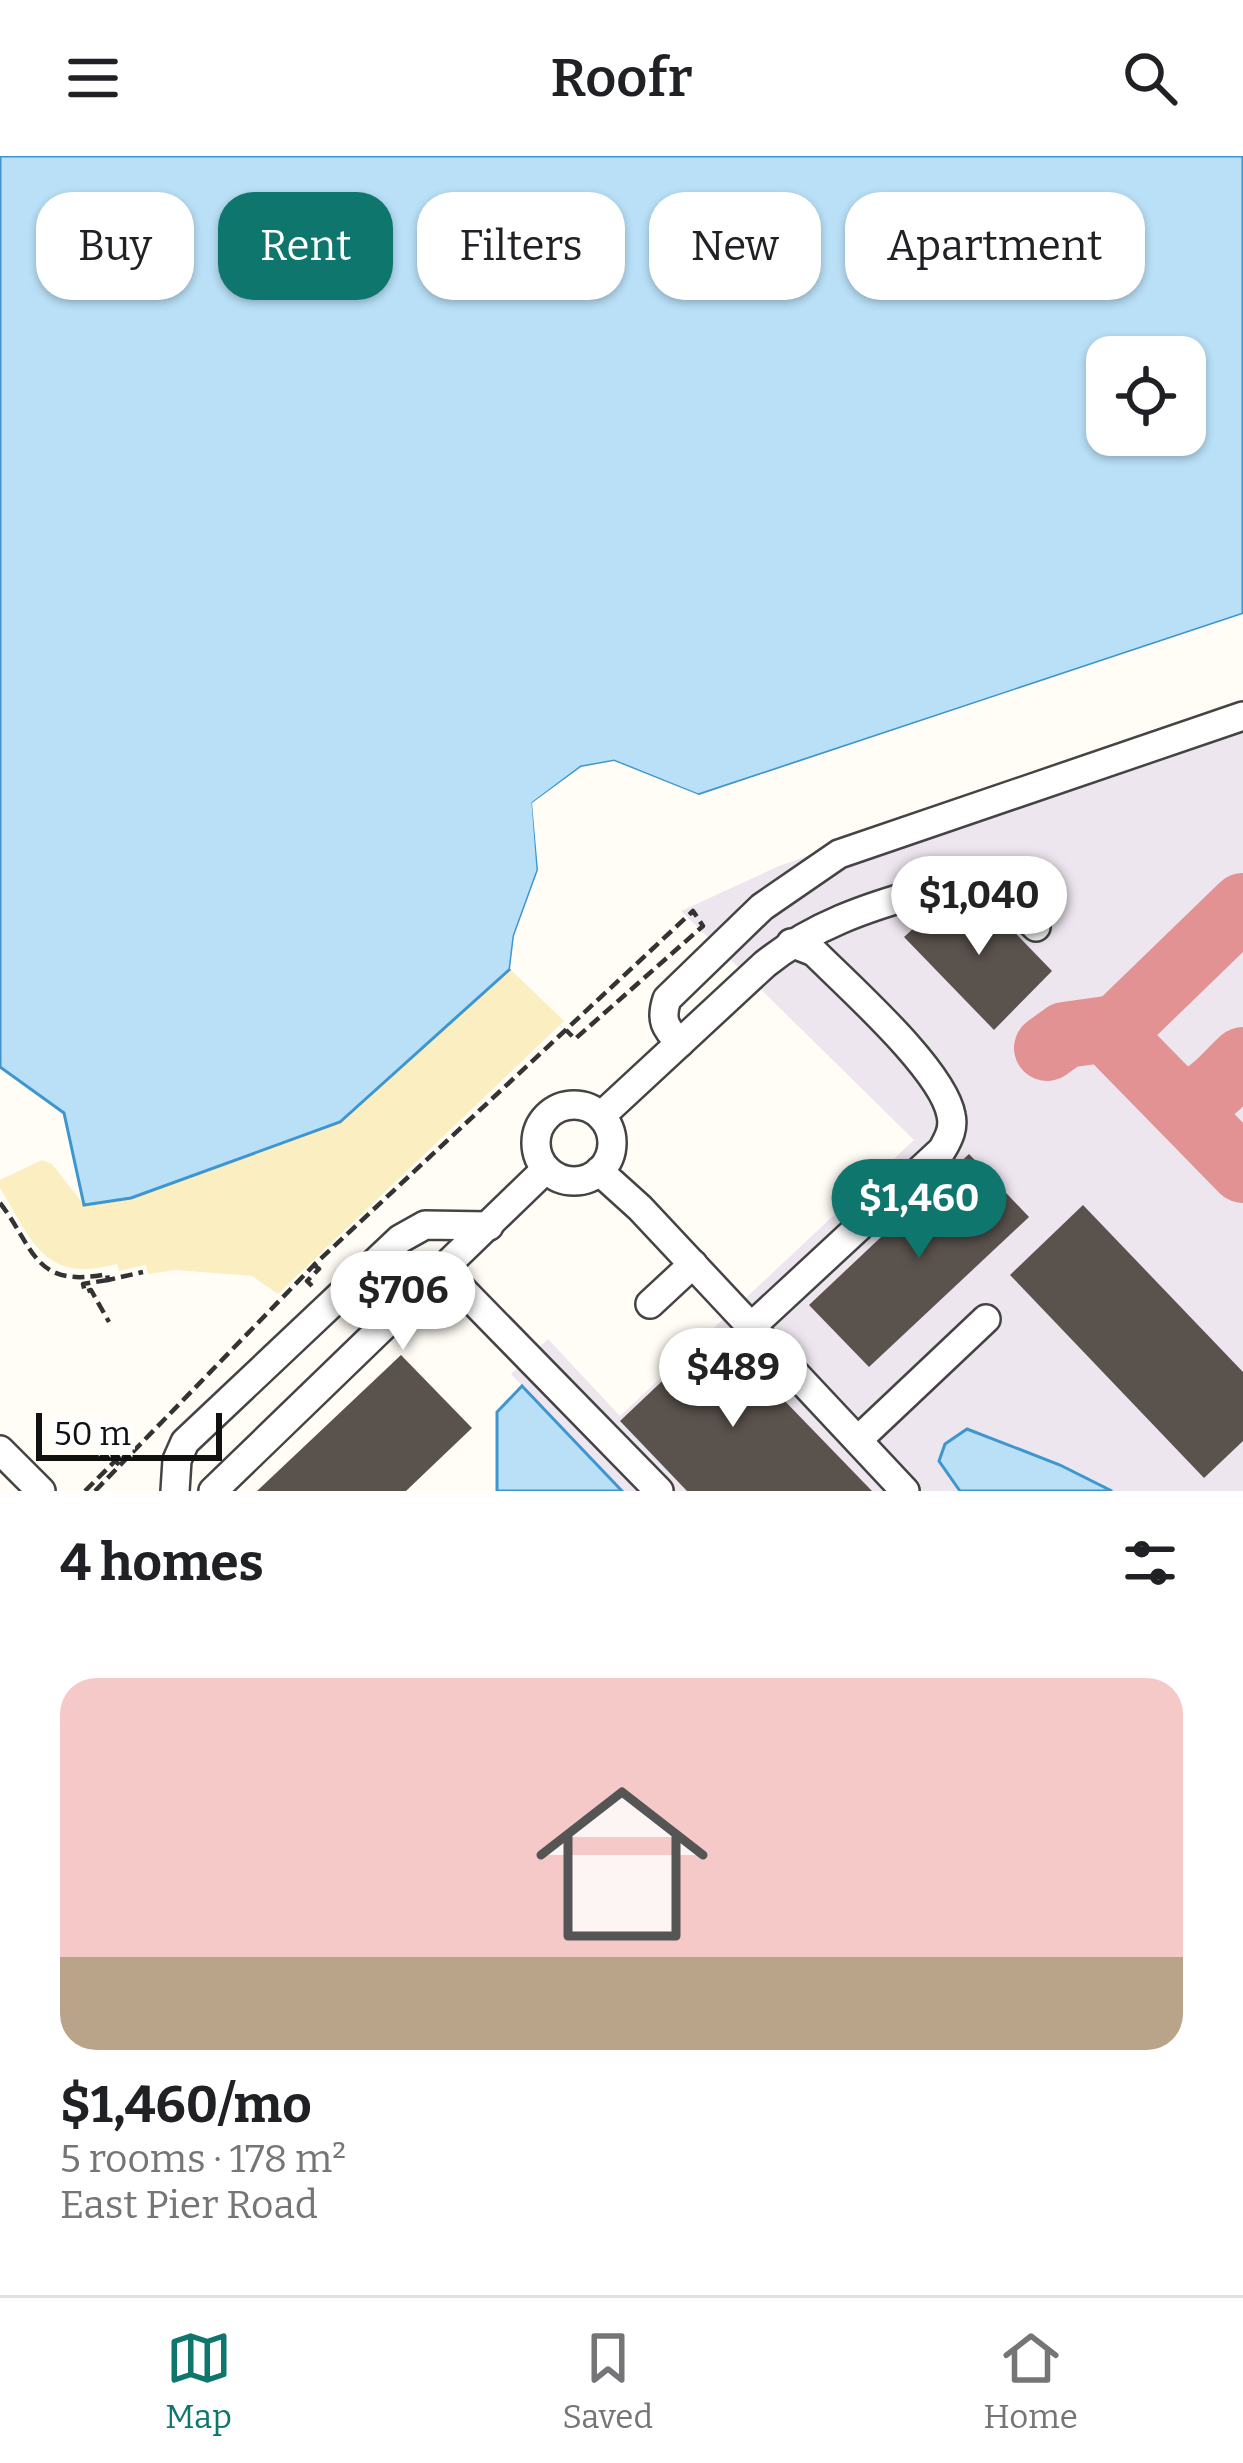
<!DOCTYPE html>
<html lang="en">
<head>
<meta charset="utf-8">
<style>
  :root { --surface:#fff; --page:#f6f6f6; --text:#202124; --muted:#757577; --line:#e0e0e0; --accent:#0f766e }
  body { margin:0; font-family:Bitter,serif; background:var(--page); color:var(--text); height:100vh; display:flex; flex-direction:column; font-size:45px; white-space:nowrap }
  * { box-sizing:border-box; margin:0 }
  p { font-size:39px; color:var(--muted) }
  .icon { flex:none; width:66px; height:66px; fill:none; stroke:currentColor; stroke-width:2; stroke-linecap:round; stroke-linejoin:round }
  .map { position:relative; height:1335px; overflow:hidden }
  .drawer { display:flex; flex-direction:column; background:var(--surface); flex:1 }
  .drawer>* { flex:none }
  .banner { position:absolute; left:36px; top:36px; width:1173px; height:108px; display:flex; gap:24px }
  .tools { position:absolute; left:1086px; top:180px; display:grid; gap:24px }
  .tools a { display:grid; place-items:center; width:120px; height:120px; border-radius:24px; background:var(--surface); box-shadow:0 3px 9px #0004; font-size:60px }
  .scale { position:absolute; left:36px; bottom:30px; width:186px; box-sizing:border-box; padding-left:12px; border:6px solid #111; border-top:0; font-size:33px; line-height:42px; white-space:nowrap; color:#111; -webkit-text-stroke:9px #fff; paint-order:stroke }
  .price { position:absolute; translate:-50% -102px; padding:0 27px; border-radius:42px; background:#fff; color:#222; font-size:39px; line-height:78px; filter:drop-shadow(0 3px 6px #0008) }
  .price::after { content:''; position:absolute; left:50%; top:72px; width:36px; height:27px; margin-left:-18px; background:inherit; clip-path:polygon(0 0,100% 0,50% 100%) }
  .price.active { background:var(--accent); color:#fff }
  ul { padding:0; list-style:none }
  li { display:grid; align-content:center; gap:24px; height:636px; padding:0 60px }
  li+li { border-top:3px solid var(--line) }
  li span { display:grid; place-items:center; height:372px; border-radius:36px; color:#555 }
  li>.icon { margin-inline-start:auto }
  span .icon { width:216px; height:216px; fill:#fffc; stroke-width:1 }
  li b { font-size:51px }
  h2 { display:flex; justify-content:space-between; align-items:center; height:144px; padding:0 60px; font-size:51px }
  .chip { padding:0 42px; border-radius:36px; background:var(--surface); box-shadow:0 3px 9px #0004; font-size:42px; line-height:108px }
  .chip.active { background:var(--accent); color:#fff }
  header { display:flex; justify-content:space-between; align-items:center; height:156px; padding:0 60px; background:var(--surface); font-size:54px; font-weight:600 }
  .tab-bar { display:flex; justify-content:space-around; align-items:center; height:168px; border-top:3px solid var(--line); background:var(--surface); font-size:33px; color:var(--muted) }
  .tab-bar a { display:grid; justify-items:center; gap:6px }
  .tab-bar .active { color:var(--accent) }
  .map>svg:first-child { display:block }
  .industrial { fill:#eee6ef }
  .sand { fill:#fbeec1 }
  .water { fill:#b9e0f7; stroke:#3f96cf; stroke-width:3; fill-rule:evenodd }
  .pier { fill:#fffdf5 }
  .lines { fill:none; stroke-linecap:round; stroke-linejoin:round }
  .taxiway { stroke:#e29292; stroke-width:66 }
  .building { fill:#5a524d }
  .minor-casing { stroke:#444; stroke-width:32 }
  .path { stroke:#333; stroke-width:4.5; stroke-dasharray:12 6; stroke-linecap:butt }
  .minor { stroke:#fff; stroke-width:27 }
</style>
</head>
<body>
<header><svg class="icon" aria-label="menu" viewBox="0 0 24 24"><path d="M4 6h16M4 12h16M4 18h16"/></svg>Roofr<svg class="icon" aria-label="search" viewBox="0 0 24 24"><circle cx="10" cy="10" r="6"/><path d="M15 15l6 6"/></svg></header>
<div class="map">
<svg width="1243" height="1335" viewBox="0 0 1243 1335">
  <rect width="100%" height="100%" fill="#fffdf5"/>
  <!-- industrial -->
  <polygon class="industrial" points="1243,562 1243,1335 1112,1335 1060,1309 967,1273 939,1305 960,1335 622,1335 511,1218 548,1183 620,1260 914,984 681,755 779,710 893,669"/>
  <!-- sand -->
  <path class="sand" d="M510,813L564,865L278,1138L252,1120L176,1114L148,1118L146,1109L119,1115L117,1108C44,1128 33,1086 0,1032V1024L42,1004L52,1008L84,1049L131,1042L340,966Z"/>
  <!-- water -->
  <g class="water">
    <path d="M0,0H1243V458L698,639L614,605L581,611L533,647L538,714L514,780L510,813L340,966L131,1042L84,1049L64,957L0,911ZM1107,201H1185V279H1107Z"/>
    <polygon points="522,1230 622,1335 497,1335 497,1256"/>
    <polygon points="967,1273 1060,1309 1112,1335 960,1335 939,1305 945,1288"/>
  </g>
  <!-- pier -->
  <polygon class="pier" points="1243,458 1243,464 700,644 613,611 584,617 539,650 544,715 520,781 515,817 510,813 514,780 538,714 532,647 581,611 614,605 699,639"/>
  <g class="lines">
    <!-- taxiway -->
    <g class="taxiway">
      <polyline points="1243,750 1113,876 1114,882 1243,1014"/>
      <polyline points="1047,892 1065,879 1115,872"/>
      <path d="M1172,940C1202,955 1222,923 1243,904"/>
    </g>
  </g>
  <!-- building -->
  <g class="building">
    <polygon points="949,740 959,752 970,740 988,759 992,753 1052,815 994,874 904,781"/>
    <polygon points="969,998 1029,1061 869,1211 809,1149"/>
    <polygon points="1083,1049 1243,1216 1243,1285 1204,1322 1010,1119"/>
    <polygon points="716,1174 872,1335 687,1335 620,1265"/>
    <polygon points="401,1199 472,1272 406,1335 257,1335"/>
  </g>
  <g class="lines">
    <!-- minor casing -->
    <g class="minor-casing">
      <g id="minor">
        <path d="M680,887C665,872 660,864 667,843L762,751L839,698L1243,560"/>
        <circle cx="574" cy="987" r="38"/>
        <path d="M601,960L765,808C812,770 867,751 926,735C944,729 962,722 980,721L989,724L1036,771"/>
        <polyline points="599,1015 640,1052 905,1335"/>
        <polyline points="443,1114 659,1335"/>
        <polyline points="650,1148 693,1108"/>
        <path d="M752,1170L942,994C949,982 954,972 951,959C943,914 848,830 814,796L791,787"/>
        <polyline points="859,1283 986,1163"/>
        <polyline points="0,1294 41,1335"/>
        <polyline points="175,1335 177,1304 185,1286 400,1083 425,1069 489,1070"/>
        <polyline points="213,1335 546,1013"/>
      </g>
    </g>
    <!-- path -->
    <g class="path">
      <path d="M0,1047C35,1092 33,1133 107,1118L108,1124L143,1116"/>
      <polyline points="108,1124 83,1128 85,1136 91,1134 109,1166"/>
      <polyline points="312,1130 307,1125 319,1113 314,1109"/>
      <polyline points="85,1335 115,1305 121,1310"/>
      <polyline points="95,1335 314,1109 693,755 703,770 575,883 566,874"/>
    </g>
    <!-- minor -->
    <use href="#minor" class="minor"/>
  </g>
</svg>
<div class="tools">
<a><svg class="icon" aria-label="locate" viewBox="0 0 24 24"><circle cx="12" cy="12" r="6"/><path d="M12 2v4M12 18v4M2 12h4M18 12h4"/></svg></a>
</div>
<div class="scale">50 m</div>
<b class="price" style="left:979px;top:802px">$1,040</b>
<b class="price active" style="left:919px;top:1105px">$1,460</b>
<b class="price" style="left:403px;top:1197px">$706</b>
<b class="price" style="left:733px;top:1274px">$489</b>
<div class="banner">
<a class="chip">Buy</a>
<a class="chip active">Rent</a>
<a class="chip">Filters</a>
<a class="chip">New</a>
<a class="chip">Apartment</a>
</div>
</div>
<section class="drawer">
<h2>4 homes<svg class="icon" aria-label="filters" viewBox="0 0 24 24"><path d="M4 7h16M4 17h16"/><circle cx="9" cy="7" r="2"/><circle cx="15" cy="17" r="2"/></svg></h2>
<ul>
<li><span style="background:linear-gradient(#f6c9c9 75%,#b9a48a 0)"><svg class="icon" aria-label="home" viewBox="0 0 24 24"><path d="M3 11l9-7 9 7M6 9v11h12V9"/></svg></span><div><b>$1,460/mo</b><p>5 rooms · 178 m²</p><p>East Pier Road</p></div></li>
</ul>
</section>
<nav class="tab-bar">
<a class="active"><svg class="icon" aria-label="map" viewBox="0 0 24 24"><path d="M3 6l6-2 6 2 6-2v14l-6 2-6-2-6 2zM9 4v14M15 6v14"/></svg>Map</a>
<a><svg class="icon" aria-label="saved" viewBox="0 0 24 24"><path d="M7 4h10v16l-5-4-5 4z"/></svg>Saved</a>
<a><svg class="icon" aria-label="home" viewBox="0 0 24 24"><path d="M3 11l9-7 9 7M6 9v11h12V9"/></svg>Home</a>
</nav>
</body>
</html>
